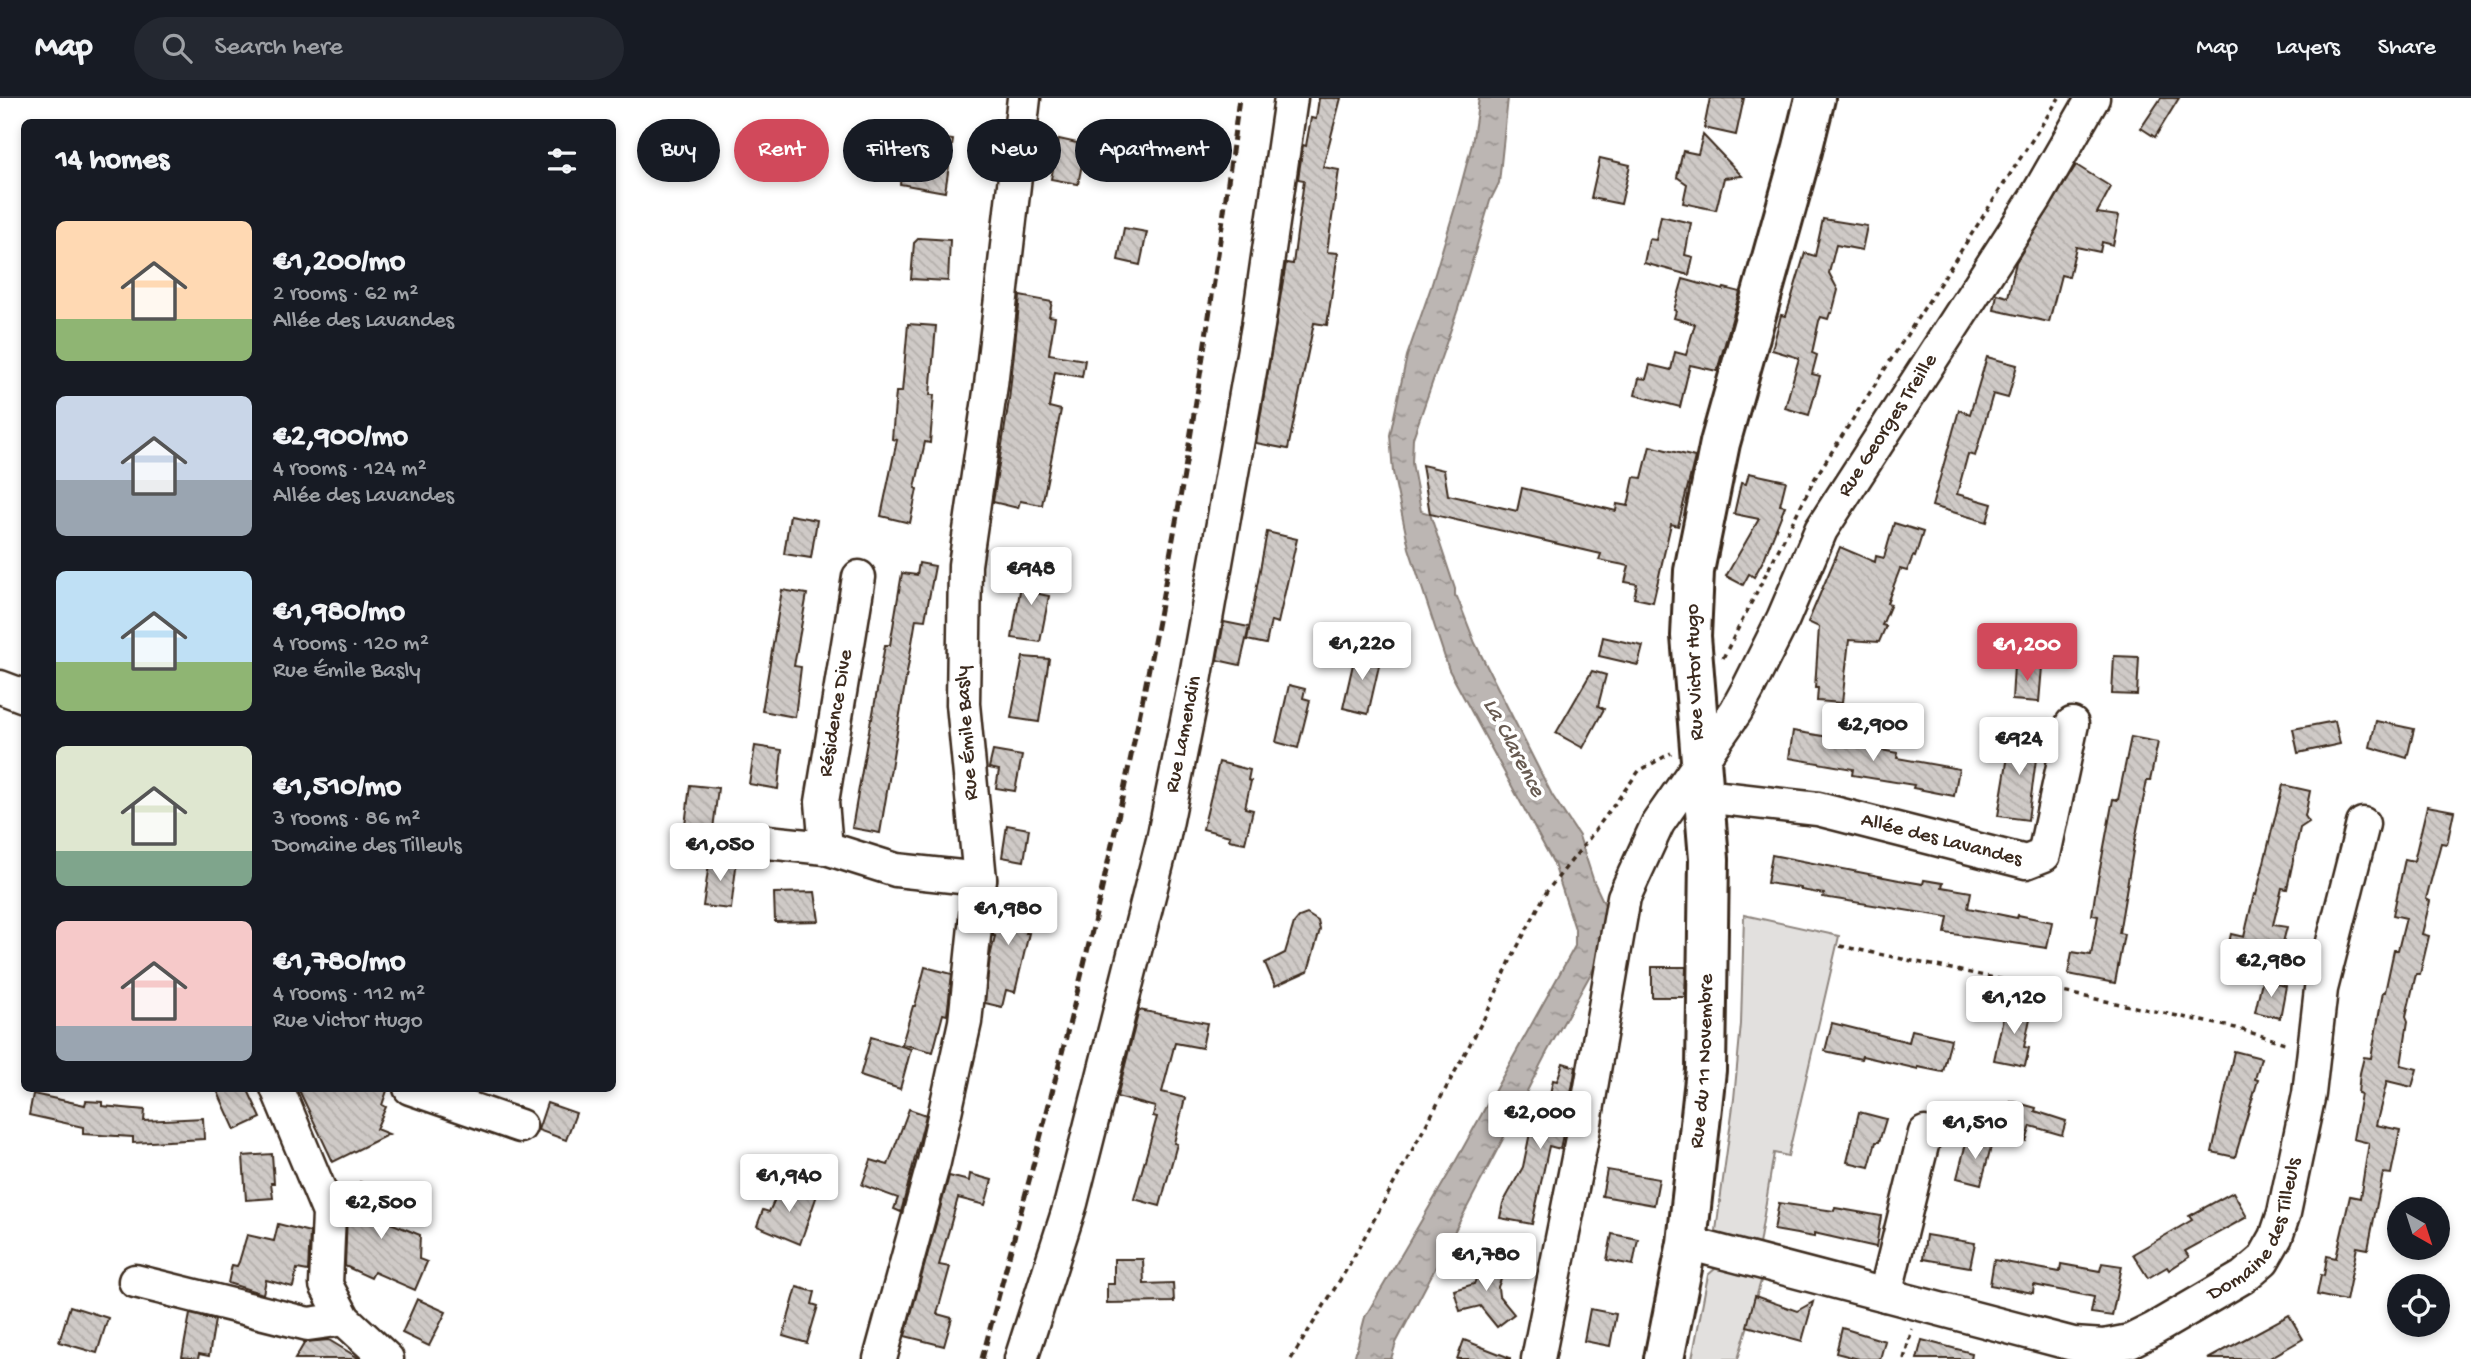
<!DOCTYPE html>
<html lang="en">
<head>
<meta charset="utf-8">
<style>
  :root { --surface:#171b24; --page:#242831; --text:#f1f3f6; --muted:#9ea1a6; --line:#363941; --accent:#d1495b }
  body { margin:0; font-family:"Gochi Hand",sans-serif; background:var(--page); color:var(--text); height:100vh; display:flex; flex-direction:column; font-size:26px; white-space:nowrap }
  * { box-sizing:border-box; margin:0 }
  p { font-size:23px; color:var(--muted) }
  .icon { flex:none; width:38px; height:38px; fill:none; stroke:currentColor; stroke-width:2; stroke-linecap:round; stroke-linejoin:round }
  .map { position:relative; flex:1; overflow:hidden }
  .drawer { position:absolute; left:21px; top:21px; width:595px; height:973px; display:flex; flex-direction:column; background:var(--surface); border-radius:10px; box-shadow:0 4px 10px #0003 }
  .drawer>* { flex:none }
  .guide { position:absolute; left:637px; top:21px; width:665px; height:63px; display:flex; gap:14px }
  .needle { width:46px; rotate:141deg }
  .tools { position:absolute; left:2387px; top:1099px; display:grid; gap:14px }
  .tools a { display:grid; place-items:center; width:63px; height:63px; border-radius:50%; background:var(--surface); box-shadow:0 4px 10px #0003; font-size:35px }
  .price { position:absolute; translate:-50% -60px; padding:0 16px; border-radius:7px; background:#fff; color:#222; font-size:23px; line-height:46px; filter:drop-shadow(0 2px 4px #0008) }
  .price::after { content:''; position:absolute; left:50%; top:42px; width:21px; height:16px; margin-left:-10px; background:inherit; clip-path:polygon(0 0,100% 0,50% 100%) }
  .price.on { background:var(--accent); color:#fff }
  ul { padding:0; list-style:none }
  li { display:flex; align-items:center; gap:21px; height:175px; padding:0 35px }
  li span { display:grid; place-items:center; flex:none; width:196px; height:140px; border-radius:10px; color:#555 }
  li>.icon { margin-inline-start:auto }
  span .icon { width:84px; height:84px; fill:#fffc; stroke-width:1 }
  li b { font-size:30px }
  h2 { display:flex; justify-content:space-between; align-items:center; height:84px; padding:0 35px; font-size:30px }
  .pill { padding:0 24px; border-radius:32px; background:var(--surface); box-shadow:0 4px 10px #0003; font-size:24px; line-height:63px }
  .pill.on { background:var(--accent); color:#fff }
  header { display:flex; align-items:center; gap:42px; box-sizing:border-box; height:98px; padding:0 35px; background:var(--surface); border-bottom:2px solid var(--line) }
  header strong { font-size:33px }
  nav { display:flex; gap:38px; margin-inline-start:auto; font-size:24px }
  .search { width:490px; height:63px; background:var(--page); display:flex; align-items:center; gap:18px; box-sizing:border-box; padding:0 24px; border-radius:38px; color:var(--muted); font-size:26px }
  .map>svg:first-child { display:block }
  .green { fill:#e2e0de; stroke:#8e857e; stroke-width:2 }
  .water { fill:url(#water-ripples); stroke:#887e77; stroke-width:2 }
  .building { fill:url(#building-back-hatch); stroke:#3b2a1e; stroke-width:2 }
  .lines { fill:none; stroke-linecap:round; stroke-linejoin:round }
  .minor-casing { stroke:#3b2a1e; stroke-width:37 }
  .major-casing { stroke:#3b2a1e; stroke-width:44 }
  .path { stroke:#3b2a1e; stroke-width:3.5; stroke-dasharray:5 5; stroke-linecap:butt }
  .minor { stroke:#fff; stroke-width:32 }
  .major { stroke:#fff; stroke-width:38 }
  .rail { stroke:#3b2a1e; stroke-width:5; stroke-dasharray:10 5; stroke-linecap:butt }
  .labels { text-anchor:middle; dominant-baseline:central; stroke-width:7; stroke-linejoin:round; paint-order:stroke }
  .street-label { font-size:21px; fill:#3b2a1e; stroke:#fff }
  .water-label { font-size:23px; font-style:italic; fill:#685b52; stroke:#fff }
</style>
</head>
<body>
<header>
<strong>Map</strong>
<div class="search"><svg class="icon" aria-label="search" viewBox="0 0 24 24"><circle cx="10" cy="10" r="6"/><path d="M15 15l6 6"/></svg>Search here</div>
<nav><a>Map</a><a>Layers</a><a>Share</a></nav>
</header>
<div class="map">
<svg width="2471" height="1261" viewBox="0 0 2471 1261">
  <defs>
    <pattern id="water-ripples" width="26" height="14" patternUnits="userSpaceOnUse" patternTransform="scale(1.75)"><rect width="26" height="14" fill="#bcb6b3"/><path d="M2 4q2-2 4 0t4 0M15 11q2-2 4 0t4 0" fill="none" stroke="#9a9491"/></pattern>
    <pattern id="building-back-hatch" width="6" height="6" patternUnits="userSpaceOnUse" patternTransform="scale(1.75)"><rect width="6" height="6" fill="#cfcac7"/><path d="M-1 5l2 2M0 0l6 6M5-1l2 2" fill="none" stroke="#b3aeaa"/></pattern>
  </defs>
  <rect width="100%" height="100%" fill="#fff"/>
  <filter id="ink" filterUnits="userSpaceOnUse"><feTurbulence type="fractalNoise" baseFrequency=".0143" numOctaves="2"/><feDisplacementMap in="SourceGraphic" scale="14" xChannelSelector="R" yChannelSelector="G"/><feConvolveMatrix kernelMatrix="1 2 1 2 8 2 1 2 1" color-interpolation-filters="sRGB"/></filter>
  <g filter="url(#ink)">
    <!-- green -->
    <g class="green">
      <polygon points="1744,817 1839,838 1788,1058 1774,1055 1758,1153 1715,1140 1734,1001 1741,926"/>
      <polygon points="1728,1166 1763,1176 1738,1261 1692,1261 1708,1177 1716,1170"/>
    </g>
    <!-- water -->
    <polygon class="water" points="1479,0 1508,0 1499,85 1490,103 1458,211 1413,340 1412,365 1421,413 1430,416 1455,491 1455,498 1457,499 1475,545 1552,697 1579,738 1594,784 1608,814 1603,854 1547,954 1508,1030 1506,1031 1504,1039 1396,1245 1391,1261 1354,1261 1365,1219 1448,1077 1575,848 1575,831 1554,766 1449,572 1409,450 1393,374 1390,337 1407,258 1431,189 1456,106 1472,46"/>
    <!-- building -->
    <g class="building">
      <polygon points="1319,0 1341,0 1323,69 1339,72 1327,154 1338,155 1327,227 1314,225 1288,351 1256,345 1286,165 1293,166 1304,82 1298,81 1303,47 1306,48 1311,20 1316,21"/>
      <polygon points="1710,0 1744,0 1736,37 1704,30"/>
      <polygon points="2161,0 2179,0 2155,39 2141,30"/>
      <polygon points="1703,37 1742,78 1724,80 1716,112 1683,105 1687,86 1677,79 1683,53 1698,56"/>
      <polygon points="927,38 953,42 945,94 900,86 904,62 923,65"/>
      <polygon points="1059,41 1086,47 1078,86 1051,81"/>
      <polygon points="1600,60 1630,67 1621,106 1591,100"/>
      <polygon points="2076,67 2111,89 2097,115 2119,118 2113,147 2102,144 2100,154 2076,149 2069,179 2061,177 2049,224 1994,212 1997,196 2008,199 2016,164"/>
      <polygon points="1661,118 1691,125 1685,157 1693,159 1689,177 1644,165 1649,141 1656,142"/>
      <polygon points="1823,121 1867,128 1862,152 1836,147 1829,175 1838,192 1832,215 1830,215 1828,221 1821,219 1819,223 1812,255 1817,257 1812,276 1820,278 1809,317 1785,310 1799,260 1772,252 1781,217 1786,218 1805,155 1815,158"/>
      <polygon points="1124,130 1147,134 1140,167 1118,162"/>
      <polygon points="919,140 950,142 948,183 911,181 914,145"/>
      <polygon points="1683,181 1723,192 1724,190 1740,194 1717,273 1690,267 1680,309 1635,297 1639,280 1646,281 1650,267 1671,272 1675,254 1686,257 1695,226 1674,220 1676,213 1674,212"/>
      <polygon points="1020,198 1052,204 1049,218 1055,219 1049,256 1085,262 1082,279 1055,274 1049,309 1061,312 1042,407 1020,403 1018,410 993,404 1009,302"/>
      <polygon points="908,226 936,228 930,297 934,297 930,345 925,344 915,390 917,391 910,425 881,418 897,342 892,341 896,294 902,294"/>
      <polygon points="1987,259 2017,267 2008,300 1993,296 1975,358 1968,356 1957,396 1992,406 1987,424 1932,408 1959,312 1970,316"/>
      <polygon points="1650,348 1695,359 1678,428 1671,426 1653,504 1634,500 1637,486 1625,484 1629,468 1599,462 1601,456 1430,416 1422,367 1444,372 1448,397 1517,413 1522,390 1616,413 1617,406 1628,408 1634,379 1642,380"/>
      <polygon points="1749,375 1786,383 1780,407 1785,408 1764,461 1754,479 1749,476 1743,487 1726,478 1759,421 1734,416 1741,385 1746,386"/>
      <polygon points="790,417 817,422 811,460 784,456"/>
      <polygon points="1894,425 1923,434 1915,459 1913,458 1907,473 1900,471 1887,505 1891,506 1882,527 1886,528 1879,544 1849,542 1842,605 1817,603 1818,590 1815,590 1819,529 1808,524 1840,449 1875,464 1876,458 1884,460"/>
      <polygon points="1267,434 1297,441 1278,525 1271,523 1266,546 1247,542"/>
      <polygon points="919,465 935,468 925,522 916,521 880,735 852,730 871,621 872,621 885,547 890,547 902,475 917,477"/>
      <polygon points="1024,469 1043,473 1039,496 1049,498 1040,544 1012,540"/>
      <polygon points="782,492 807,496 794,568 801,569 795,619 762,613"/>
      <polygon points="1224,524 1249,529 1240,567 1217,562"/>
      <polygon points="1603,539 1643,548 1638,567 1599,558"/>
      <polygon points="1356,553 1381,559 1368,616 1343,610"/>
      <polygon points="2114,558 2139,559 2137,597 2112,596"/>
      <polygon points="1023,559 1049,561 1039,624 1011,620"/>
      <polygon points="2014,567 2042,569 2039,604 2012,602"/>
      <polygon points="1592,573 1606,577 1598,608 1604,611 1583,650 1556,635"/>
      <polygon points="1289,587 1305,591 1303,600 1310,602 1298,650 1276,644"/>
      <polygon points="2335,623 2340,646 2298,655 2293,631"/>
      <polygon points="2376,623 2414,631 2407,660 2370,649"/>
      <polygon points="1793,633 1847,642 1846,646 1898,655 1897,660 1959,671 1954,698 1913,690 1914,687 1852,677 1853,671 1789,660"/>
      <polygon points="2012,634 2039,638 2028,722 1998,718"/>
      <polygon points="2131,639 2158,644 2150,683 2147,683 2134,747 2119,835 2124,836 2115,885 2068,876 2072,854 2091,857 2098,818 2092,817 2095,797 2113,701 2118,702"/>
      <polygon points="755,648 782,652 778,691 749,686"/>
      <polygon points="993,653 1022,658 1015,693 996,690 999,672 989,670"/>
      <polygon points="1219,664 1250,672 1248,682 1251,683 1245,710 1253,712 1245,745 1229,742 1230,738 1203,731"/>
      <polygon points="690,687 718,690 711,748 683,744"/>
      <polygon points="2283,687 2310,693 2305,718 2309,724 2300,730 2287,791 2282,790 2273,827 2287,829 2282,848 2257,842 2252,863 2226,857 2231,836 2244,839 2254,796 2256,797"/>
      <polygon points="2427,708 2454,713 2447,746 2441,745 2426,801 2430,803 2422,836 2429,838 2420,876 2416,876 2406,918 2408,923 2401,967 2417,971 2412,989 2387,983 2376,1027 2400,1032 2391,1076 2383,1075 2368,1151 2357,1149 2346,1203 2317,1197 2321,1177 2324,1178 2327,1158 2336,1160 2350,1098 2360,1100 2369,1045 2353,1041 2361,996 2358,995 2360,975 2364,959 2371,960 2383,894 2385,894 2394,852 2398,852 2406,820 2393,817 2405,761 2414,763"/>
      <polygon points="1007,727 1029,731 1024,763 1002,759"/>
      <polygon points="1772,757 1899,782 1923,786 1924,782 1943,785 1942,789 1971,794 1968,810 2017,820 2018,817 2052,824 2047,850 1945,835 1948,819 1823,799 1824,796 1801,792 1801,790 1767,785"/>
      <polygon points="710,758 737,761 731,811 703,808"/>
      <polygon points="815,794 819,823 775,824 774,795"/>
      <polygon points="1018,795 1034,798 1026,835 1029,835 1015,894 1006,892 1002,909 985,905 990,859 995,838 993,838 994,820 999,801 1016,805"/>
      <polygon points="1307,816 1318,823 1320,832 1308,873 1275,888 1265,865 1285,855 1294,825 1299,819"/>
      <polygon points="925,869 952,876 947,917 943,916 933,954 902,946 913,908 915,908"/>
      <polygon points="1652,869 1686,869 1685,899 1652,899"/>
      <polygon points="2262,883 2286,888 2280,920 2255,914"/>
      <polygon points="2006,906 2032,911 2024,949 2029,950 2025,968 1994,962"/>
      <polygon points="1139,912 1207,925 1202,950 1175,945 1162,994 1185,1000 1174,1045 1177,1046 1160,1108 1134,1101 1157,1019 1153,1018 1155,1009 1117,999"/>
      <polygon points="1832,925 1909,944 1912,932 1951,941 1943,974 1918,969 1918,971 1862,958 1861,961 1825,953"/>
      <polygon points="871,939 911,951 900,991 860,978"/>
      <polygon points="2234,953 2261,960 2255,981 2258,982 2235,1059 2212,1054"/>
      <polygon points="1563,965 1576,969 1568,1012 1560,1051 1549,1048 1532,1126 1500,1120 1503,1105 1523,1069 1531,1030 1542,1032 1553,982 1557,983"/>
      <polygon points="216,990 247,990 261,1020 235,1032"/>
      <polygon points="298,990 388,990 382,1007 386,1009 376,1031 389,1036 333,1064"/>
      <polygon points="33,996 85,1007 86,1003 102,1004 102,1008 145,1012 144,1023 203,1020 204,1041 133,1045 133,1039 83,1036 83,1029 29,1017"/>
      <polygon points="2011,1003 2036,1010 2035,1013 2066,1023 2062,1037 2031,1028 2026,1043 2001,1037"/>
      <polygon points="547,1005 576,1015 566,1042 538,1032"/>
      <polygon points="909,1011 926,1017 901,1114 894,1111 898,1100 862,1087 871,1062 888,1067"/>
      <polygon points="1859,1014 1886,1021 1879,1044 1876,1044 1869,1069 1847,1064"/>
      <polygon points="1970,1039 1992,1045 1981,1086 1957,1080 1966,1045 1969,1045"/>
      <polygon points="272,1056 274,1085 271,1085 273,1100 246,1102 243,1058"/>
      <polygon points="1607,1072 1659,1081 1654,1107 1602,1098"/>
      <polygon points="970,1076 992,1082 985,1107 958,1100 939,1167 950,1169 937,1216 952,1220 944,1248 905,1238 949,1078 969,1083"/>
      <polygon points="360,1084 393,1098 383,1122 420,1137 419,1161 427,1164 415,1192 374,1174 371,1180 345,1168 347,1115"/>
      <polygon points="798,1089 817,1097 800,1146 757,1128 763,1112 769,1114 780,1090 795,1096"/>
      <polygon points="2233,1094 2247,1119 2185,1153 2189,1159 2169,1172 2167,1169 2148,1180 2133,1156 2192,1122 2189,1118"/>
      <polygon points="1779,1105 1834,1113 1835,1110 1881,1118 1876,1149 1814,1135 1814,1139 1774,1132"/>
      <polygon points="278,1126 310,1134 308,1173 297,1171 293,1189 266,1182 263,1196 228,1185 232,1167 237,1168 239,1164 247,1137 274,1143"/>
      <polygon points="1612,1136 1638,1141 1633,1167 1607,1162"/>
      <polygon points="1926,1137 1975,1145 1970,1169 1923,1161"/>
      <polygon points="1484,1160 1506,1169 1498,1189 1499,1198 1514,1216 1497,1229 1480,1208 1460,1213 1454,1192 1474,1186"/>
      <polygon points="1114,1161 1143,1161 1144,1186 1173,1185 1174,1204 1107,1205 1107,1186 1114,1186"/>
      <polygon points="1994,1162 2060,1174 2061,1166 2100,1173 2102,1165 2122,1168 2112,1218 2091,1215 2094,1199 2034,1187 2033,1195 1990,1187"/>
      <polygon points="797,1189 815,1194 812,1206 818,1208 807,1245 783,1238"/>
      <polygon points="1755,1198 1797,1213 1813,1204 1802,1243 1747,1228"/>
      <polygon points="417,1201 446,1214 429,1248 402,1235"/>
      <polygon points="70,1208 108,1220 97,1255 59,1244"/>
      <polygon points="1590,1211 1616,1216 1610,1248 1584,1243"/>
      <polygon points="190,1216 215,1222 209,1258 199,1256 198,1261 182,1259"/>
      <polygon points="2289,1217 2303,1241 2268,1261 2208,1261"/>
      <polygon points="1842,1230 1885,1243 1880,1261 1859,1261 1836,1255"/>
      <polygon points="329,1242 360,1261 295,1261 305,1244"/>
      <polygon points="1464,1242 1510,1260 1510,1261 1457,1261"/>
      <polygon points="1922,1242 1972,1255 1971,1261 1917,1261"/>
    </g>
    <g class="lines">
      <!-- minor casing -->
      <g class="minor-casing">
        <g id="minor">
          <polyline points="0,589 24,598"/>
          <path id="s1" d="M1704,698L1818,711L2026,764L2044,757L2072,626"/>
          <polyline points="767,744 826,750 896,772 980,781"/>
          <path id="s2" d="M826,750L822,704L859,479"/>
          <polyline points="277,990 329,1115 326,1187 344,1221 387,1261"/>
          <polyline points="410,990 520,1028"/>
          <path id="s3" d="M1687,1145L2073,1246L2104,1248L2130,1243L2154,1231L2243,1179L2263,1162L2276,1139L2284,1115L2309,996L2321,891L2363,726"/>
          <polyline points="135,1183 308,1226 344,1221"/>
          <polyline points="1885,1197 1925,1035"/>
          <polyline points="880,1261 934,1064 965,924 980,781 963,606 965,467 991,287 1024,0"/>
          <path id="s4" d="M1021,1261L1071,1105L1163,742L1195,583L1258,228L1291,0"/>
          <path id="s5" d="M1538,1261L1584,1030L1624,799L1658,725L1736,613L1748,591L1783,521L1821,432L2035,101L2093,0"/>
        </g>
      </g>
      <!-- major casing -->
      <g class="major-casing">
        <g id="major">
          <path id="s6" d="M1664,1261L1687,1145L1706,972L1709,761L1691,538L1694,473L1720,345L1802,53L1815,0"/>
        </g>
      </g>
      <!-- path -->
      <g class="path">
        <polyline points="1723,560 1815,380 2059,0"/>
        <polyline points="1840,848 2236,930 2288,946"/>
        <polyline points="1291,1261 1348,1169 1420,1038 1488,913 1511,861 1547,793 1588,742 1639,673 1671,655"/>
        <polyline points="1904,1261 1912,1231"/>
      </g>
      <!-- minor -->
      <use href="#minor" class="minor"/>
      <!-- major -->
      <use href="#major" class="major"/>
      <!-- rail -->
      <path class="rail" d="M982,1261C1033,1067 1086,873 1127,677C1175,453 1210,227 1239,0"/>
    </g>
  </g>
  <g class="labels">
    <!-- street labels -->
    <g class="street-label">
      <text stroke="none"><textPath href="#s5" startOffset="1012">Rue Georges Treille</textPath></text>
      <text transform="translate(1696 574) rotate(-92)">Rue Victor Hugo</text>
      <text stroke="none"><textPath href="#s2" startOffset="136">Résidence Dive</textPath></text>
      <text transform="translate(968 635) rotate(-94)">Rue Émile Basly</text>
      <text stroke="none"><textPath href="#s4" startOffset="646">Rue Lamendin</textPath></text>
      <text stroke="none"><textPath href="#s1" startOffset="242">Allée des Lavandes</textPath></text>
      <text stroke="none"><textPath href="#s6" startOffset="301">Rue du 11 Novembre</textPath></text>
      <text stroke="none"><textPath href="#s3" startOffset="634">Domaine des Tilleuls</textPath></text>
    </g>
    <!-- water labels -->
    <g class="water-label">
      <text transform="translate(1513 650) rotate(62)">La Clarence</text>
    </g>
  </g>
</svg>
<div class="tools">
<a><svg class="needle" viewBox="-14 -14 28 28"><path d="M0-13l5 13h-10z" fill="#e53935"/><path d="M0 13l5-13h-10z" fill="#9ea1a6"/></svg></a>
<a><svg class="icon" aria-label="locate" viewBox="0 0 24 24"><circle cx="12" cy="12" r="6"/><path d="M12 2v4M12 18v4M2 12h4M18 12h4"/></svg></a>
</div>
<b class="price" style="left:1031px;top:509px">€948</b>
<b class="price" style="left:1362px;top:584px">€1,220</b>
<b class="price on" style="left:2027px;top:585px">€1,200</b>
<b class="price" style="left:1873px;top:665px">€2,900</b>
<b class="price" style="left:2019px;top:679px">€924</b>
<b class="price" style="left:720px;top:785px">€1,050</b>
<b class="price" style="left:1008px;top:849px">€1,980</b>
<b class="price" style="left:2271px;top:901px">€2,980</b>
<b class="price" style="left:2014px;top:938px">€1,120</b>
<b class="price" style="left:1540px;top:1053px">€2,000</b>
<b class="price" style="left:1975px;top:1063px">€1,510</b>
<b class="price" style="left:789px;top:1116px">€1,940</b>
<b class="price" style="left:381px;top:1143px">€2,500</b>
<b class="price" style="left:1486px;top:1195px">€1,780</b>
<div class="guide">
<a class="pill">Buy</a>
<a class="pill on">Rent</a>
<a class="pill">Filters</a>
<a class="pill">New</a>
<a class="pill">Apartment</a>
</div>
<section class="drawer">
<h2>14 homes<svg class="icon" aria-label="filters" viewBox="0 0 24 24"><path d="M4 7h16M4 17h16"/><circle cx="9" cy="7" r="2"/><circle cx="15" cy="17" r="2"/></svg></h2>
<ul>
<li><span style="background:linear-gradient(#ffd9b3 70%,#8fb573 0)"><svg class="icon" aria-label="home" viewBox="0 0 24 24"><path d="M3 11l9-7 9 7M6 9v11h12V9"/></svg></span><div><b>€1,200/mo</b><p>2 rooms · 62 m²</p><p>Allée des Lavandes</p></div></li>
<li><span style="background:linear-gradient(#c9d6e8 60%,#9aa5b1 0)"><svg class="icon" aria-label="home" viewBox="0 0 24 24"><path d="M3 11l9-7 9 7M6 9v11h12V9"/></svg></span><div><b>€2,900/mo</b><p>4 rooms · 124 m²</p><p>Allée des Lavandes</p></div></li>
<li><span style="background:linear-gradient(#bfe0f5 65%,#8fb573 0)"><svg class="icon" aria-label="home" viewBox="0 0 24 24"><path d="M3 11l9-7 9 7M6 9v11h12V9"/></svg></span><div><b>€1,980/mo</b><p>4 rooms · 120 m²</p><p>Rue Émile Basly</p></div></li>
<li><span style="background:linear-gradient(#dfe7d0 75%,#7fa58c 0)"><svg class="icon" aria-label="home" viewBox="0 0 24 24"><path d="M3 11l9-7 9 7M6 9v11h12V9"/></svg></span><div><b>€1,510/mo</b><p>3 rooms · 86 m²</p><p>Domaine des Tilleuls</p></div></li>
<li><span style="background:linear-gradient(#f6c9c9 75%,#9aa5b1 0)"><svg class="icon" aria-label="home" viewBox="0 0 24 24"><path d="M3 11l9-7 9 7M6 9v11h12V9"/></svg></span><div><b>€1,780/mo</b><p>4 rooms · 112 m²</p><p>Rue Victor Hugo</p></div></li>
</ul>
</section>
</div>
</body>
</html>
